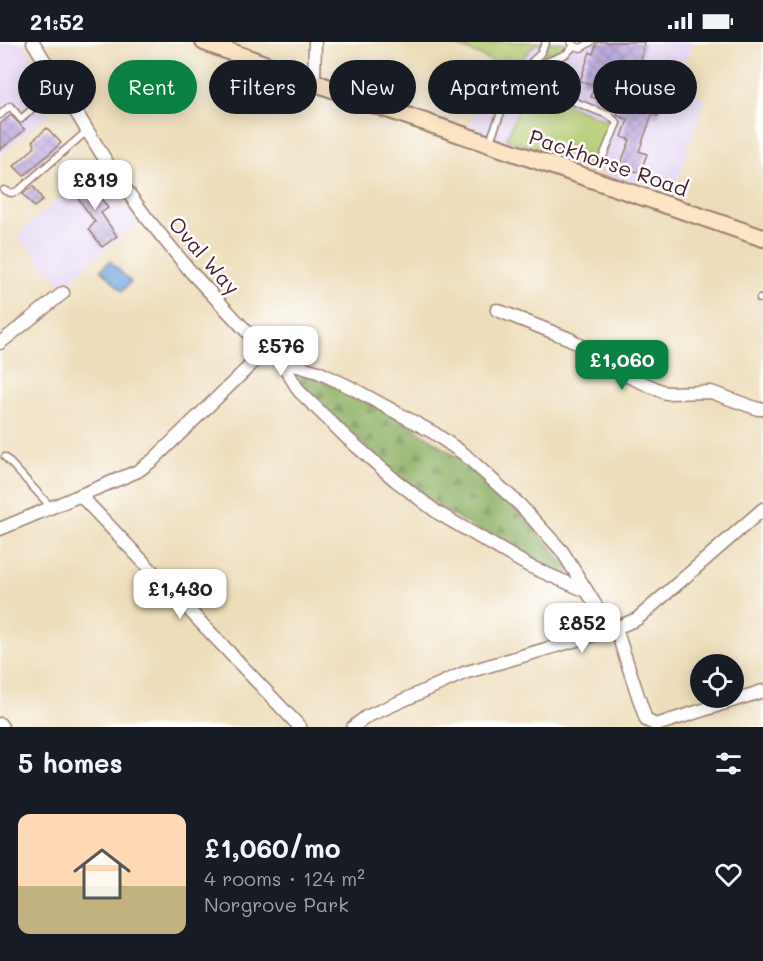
<!DOCTYPE html>
<html lang="en">
<head>
<meta charset="utf-8">
<style>
  :root { --surface:#171b24; --page:#242831; --text:#f1f3f6; --muted:#9ea1a6; --accent:#0b8043 }
  body { margin:0; font-family:Mali,sans-serif; background:var(--page); color:var(--text); height:100vh; display:flex; flex-direction:column; font-size:22px; white-space:nowrap }
  * { box-sizing:border-box; margin:0 }
  p { font-size:20px; color:var(--muted) }
  .icon { flex:none; width:33px; height:33px; fill:none; stroke:currentColor; stroke-width:2; stroke-linecap:round; stroke-linejoin:round }
  .map { position:relative; height:685px; overflow:hidden }
  .sheet { display:flex; flex-direction:column; background:var(--surface); flex:1 }
  .sheet>* { flex:none }
  .top-card { position:absolute; left:18px; top:18px; width:728px; height:54px; display:flex; gap:12px }
  .fabs { position:absolute; left:690px; top:612px; display:grid; gap:12px }
  .fabs a { display:grid; place-items:center; width:54px; height:54px; border-radius:50%; background:var(--surface); box-shadow:0 3px 15px #0003; font-size:30px }
  .price { position:absolute; translate:-50% -51px; padding:0 14px; border-radius:12px; background:#fff; color:#222; font-size:20px; line-height:39px; filter:drop-shadow(0 2px 3px #0008) }
  .price::after { content:''; position:absolute; left:50%; top:36px; width:18px; height:14px; margin-left:-9px; background:inherit; clip-path:polygon(0 0,100% 0,50% 100%) }
  .price.on { background:var(--accent); color:#fff }
  ul { padding:0; list-style:none }
  li { display:flex; align-items:center; gap:18px; height:150px; padding:0 18px }
  li span { display:grid; place-items:center; flex:none; width:168px; height:120px; border-radius:12px; color:#555 }
  li>.icon { margin-inline-start:auto }
  span .icon { width:72px; height:72px; fill:#fffc; stroke-width:1 }
  li b { font-size:26px }
  h2 { display:flex; justify-content:space-between; align-items:center; height:72px; padding:0 18px; font-size:26px }
  .pill { padding:0 21px; border-radius:27px; background:var(--surface); box-shadow:0 3px 15px #0003; font-size:21px; line-height:54px }
  .pill.on { background:var(--accent); color:#fff }
  .status { display:flex; justify-content:space-between; align-items:center; height:42px; padding:0 30px; background:var(--surface); direction:ltr }
  .status svg { height:16px; fill:currentColor }
  .map>svg:first-child { display:block }
  .built { fill:#e3d3f2 }
  .green { fill:url(#green-dots); stroke:#7e754e; stroke-width:1.5 }
  .forest { fill:url(#forest-firs); stroke:#6c6747; stroke-width:1.5 }
  .pitch { fill:#b2cb71; stroke:#7e754e; stroke-width:1.5 }
  .water { fill:#6fa2db; stroke:#5c6083; stroke-width:1.5 }
  .building { fill:url(#building-cross-hatch) }
  .lines { fill:none; stroke-linecap:round; stroke-linejoin:round }
  .lane-casing { stroke:#9c7e72; stroke-width:9 }
  .street-casing { stroke:#9c7e72; stroke-width:15 }
  .secondary-casing { stroke:#9c7e72; stroke-width:20 }
  .lane { stroke:#fff; stroke-width:6 }
  .street { stroke:#fff; stroke-width:12 }
  .secondary { stroke:#fce5c4; stroke-width:16 }
  .labels { text-anchor:middle; dominant-baseline:central; stroke-width:5; stroke-linejoin:round; paint-order:stroke }
  .street-label { font-size:21px; fill:#4a1f2b; stroke:#fff }
</style>
</head>
<body>
<div class="status"><b>21:52</b><svg viewBox="0 0 49 12"><path d="M0 12V9h3v3zM5 12V6h3v6zM10 12V3h3v9zM15 12V0h3v12zM26 1h20v11H26zM47 4h2v5h-2z"/></svg></div>
<div class="map">
<svg width="763" height="685" viewBox="0 0 763 685">
  <defs>
    <pattern id="green-dots" width="8" height="8" patternUnits="userSpaceOnUse" patternTransform="scale(1.5)"><rect width="8" height="8" fill="#b2cb71"/><path d="M2 2h.1M6 6h.1" fill="none" stroke="#9bae62" stroke-width="1.8" stroke-linecap="round"/></pattern>
    <pattern id="forest-firs" width="22" height="20" patternUnits="userSpaceOnUse" patternTransform="scale(1.5)"><rect width="22" height="20" fill="#8daf63"/><path d="M5 1l3.5 6h-7zM16 11l3.5 6h-7z" fill="#758e52"/></pattern>
    <pattern id="building-cross-hatch" width="8" height="8" patternUnits="userSpaceOnUse" patternTransform="scale(1.5)"><rect width="8" height="8" fill="#b9a6dd"/><path d="M0 0l8 8M0 8l8-8" fill="none" stroke="#9887b3"/></pattern>
  </defs>
  <rect width="100%" height="100%" fill="#fff"/>
  <filter id="ink" filterUnits="userSpaceOnUse"><feTurbulence type="fractalNoise" baseFrequency=".0167" numOctaves="2"/><feDisplacementMap in="SourceGraphic" scale="12" xChannelSelector="R" yChannelSelector="G"/><feConvolveMatrix kernelMatrix="1 2 1 2 8 2 1 2 1" color-interpolation-filters="sRGB"/></filter>
  <filter id="wash" filterUnits="userSpaceOnUse"><feTurbulence type="fractalNoise" baseFrequency=".008" numOctaves="4" result="noise"/><feDisplacementMap in="SourceGraphic" scale="24" xChannelSelector="R" yChannelSelector="G"/><feGaussianBlur stdDeviation="1.35" result="paint"/><feColorMatrix in="noise" values="0 0 0 0 0 0 0 0 0 0 0 0 0 0 0 0 0 1.4 0 .05"/><feComposite in="paint" operator="in"/></filter>
  <g filter="url(#wash)">
    <rect width="100%" height="100%" fill="#edddba"/>
    <!-- built -->
    <g class="built">
      <polygon points="0,0 23,0 47,40 44,49 56,61 59,62 0,113"/>
      <polygon points="449,0 693,0 688,13 674,29 704,59 671,156 606,135 605,129 594,131 468,88 494,20"/>
      <polygon points="97,123 137,181 63,244 17,193"/>
    </g>
    <!-- green -->
    <path class="green" d="M549,0H565C564,13 556,14 545,18L543,17Z"/>
    <!-- forest -->
    <path class="forest" d="M300,330C415,374 492,432 569,527V532L565,534L478,488L442,467L400,435L327,369L297,337Z"/>
    <!-- pitch -->
    <g class="pitch">
      <polygon points="449,0 543,0 541,3 536,1 521,18 518,16 514,20 508,15 495,20"/>
      <polygon points="527,47 531,47 609,80 610,82 591,125 506,97"/>
    </g>
    <!-- water -->
    <polygon class="water" points="110,219 131,240 122,249 101,227"/>
    <g id="blocks">
      <!-- building -->
      <g class="building">
        <polygon points="597,0 644,0 640,27 642,28 637,42 666,52 658,74 652,73 639,109 647,112 640,131 620,123 630,98 622,95 628,78 617,73 620,64 591,55 595,43 580,39 590,10 593,12"/>
        <polygon points="11,73 25,88 0,108 0,82"/>
        <polygon points="47,86 61,101 24,134 14,124 35,105 33,98"/>
        <polygon points="86,135 108,166 101,171 117,194 102,205 89,187 95,180 71,146"/>
        <polygon points="33,144 43,158 34,165 23,152"/>
      </g>
    </g>
  </g>
  <g filter="url(#ink)">
    <use href="#blocks" fill-opacity="0" stroke="#9c7e72" stroke-width="1.5"/>
    <g class="lines">
      <!-- lane casing -->
      <g class="lane-casing">
        <g id="lane">
          <polyline points="571,0 574,4 581,6 591,0"/>
          <polyline points="522,29 540,12 546,0"/>
          <polyline points="516,36 610,74 617,81 601,119"/>
          <polyline points="0,73 10,64 21,77 60,43"/>
          <polyline points="489,101 509,50 520,31 566,12 574,4"/>
          <polyline points="4,148 11,151 18,149 87,89"/>
          <polyline points="760,257 763,257"/>
          <polyline points="5,415 51,465"/>
        </g>
      </g>
      <!-- street casing -->
      <g class="street-casing">
        <g id="street">
          <polyline points="33,0 111,127 146,175 191,230 265,309 281,319 318,330 350,345 434,391 464,412 520,463 562,509 611,588"/>
          <polyline points="314,39 315,0"/>
          <polyline points="497,268 570,297 623,332 666,351 711,350 758,367 763,367"/>
          <polyline points="0,301 63,251"/>
          <polyline points="281,319 299,349 347,396 395,438 438,471 529,524 586,549"/>
          <polyline points="80,453 300,685"/>
          <polyline points="0,487 138,429 153,418 265,309"/>
          <polyline points="616,587 646,678 656,683 763,649"/>
          <polyline points="0,682 2,685"/>
          <polyline points="353,685 366,675 464,631 611,588 637,577 763,467"/>
        </g>
      </g>
      <!-- secondary casing -->
      <g class="secondary-casing">
        <polyline id="secondary" points="204,0 384,66 763,196"/>
      </g>
      <!-- lane -->
      <use href="#lane" class="lane"/>
      <!-- street -->
      <use href="#street" class="street"/>
      <!-- secondary -->
      <use href="#secondary" class="secondary"/>
    </g>
  </g>
  <g class="labels">
    <!-- street labels -->
    <g class="street-label">
      <text transform="translate(609 120) rotate(19)">Packhorse Road</text>
      <text transform="translate(205 213) rotate(49)">Oval Way</text>
    </g>
  </g>
</svg>
<div class="fabs">
<a><svg class="icon" aria-label="locate" viewBox="0 0 24 24"><circle cx="12" cy="12" r="6"/><path d="M12 2v4M12 18v4M2 12h4M18 12h4"/></svg></a>
</div>
<b class="price" style="left:95px;top:169px">£819</b>
<b class="price" style="left:281px;top:335px">£576</b>
<b class="price on" style="left:622px;top:349px">£1,060</b>
<b class="price" style="left:180px;top:578px">£1,430</b>
<b class="price" style="left:582px;top:612px">£852</b>
<div class="top-card">
<a class="pill">Buy</a>
<a class="pill on">Rent</a>
<a class="pill">Filters</a>
<a class="pill">New</a>
<a class="pill">Apartment</a>
<a class="pill">House</a>
</div>
</div>
<section class="sheet">
<h2>5 homes<svg class="icon" aria-label="filters" viewBox="0 0 24 24"><path d="M4 7h16M4 17h16"/><circle cx="9" cy="7" r="2"/><circle cx="15" cy="17" r="2"/></svg></h2>
<ul>
<li><span style="background:linear-gradient(#ffd9b3 60%,#c2b280 0)"><svg class="icon" aria-label="home" viewBox="0 0 24 24"><path d="M3 11l9-7 9 7M6 9v11h12V9"/></svg></span><div><b>£1,060/mo</b><p>4 rooms · 124 m²</p><p>Norgrove Park</p></div><svg class="icon" aria-label="heart" viewBox="0 0 24 24"><path d="M12 20l-8-8c-3-5 5-10 8-4 3-6 11-1 8 4z"/></svg></li>
</ul>
</section>
</body>
</html>
